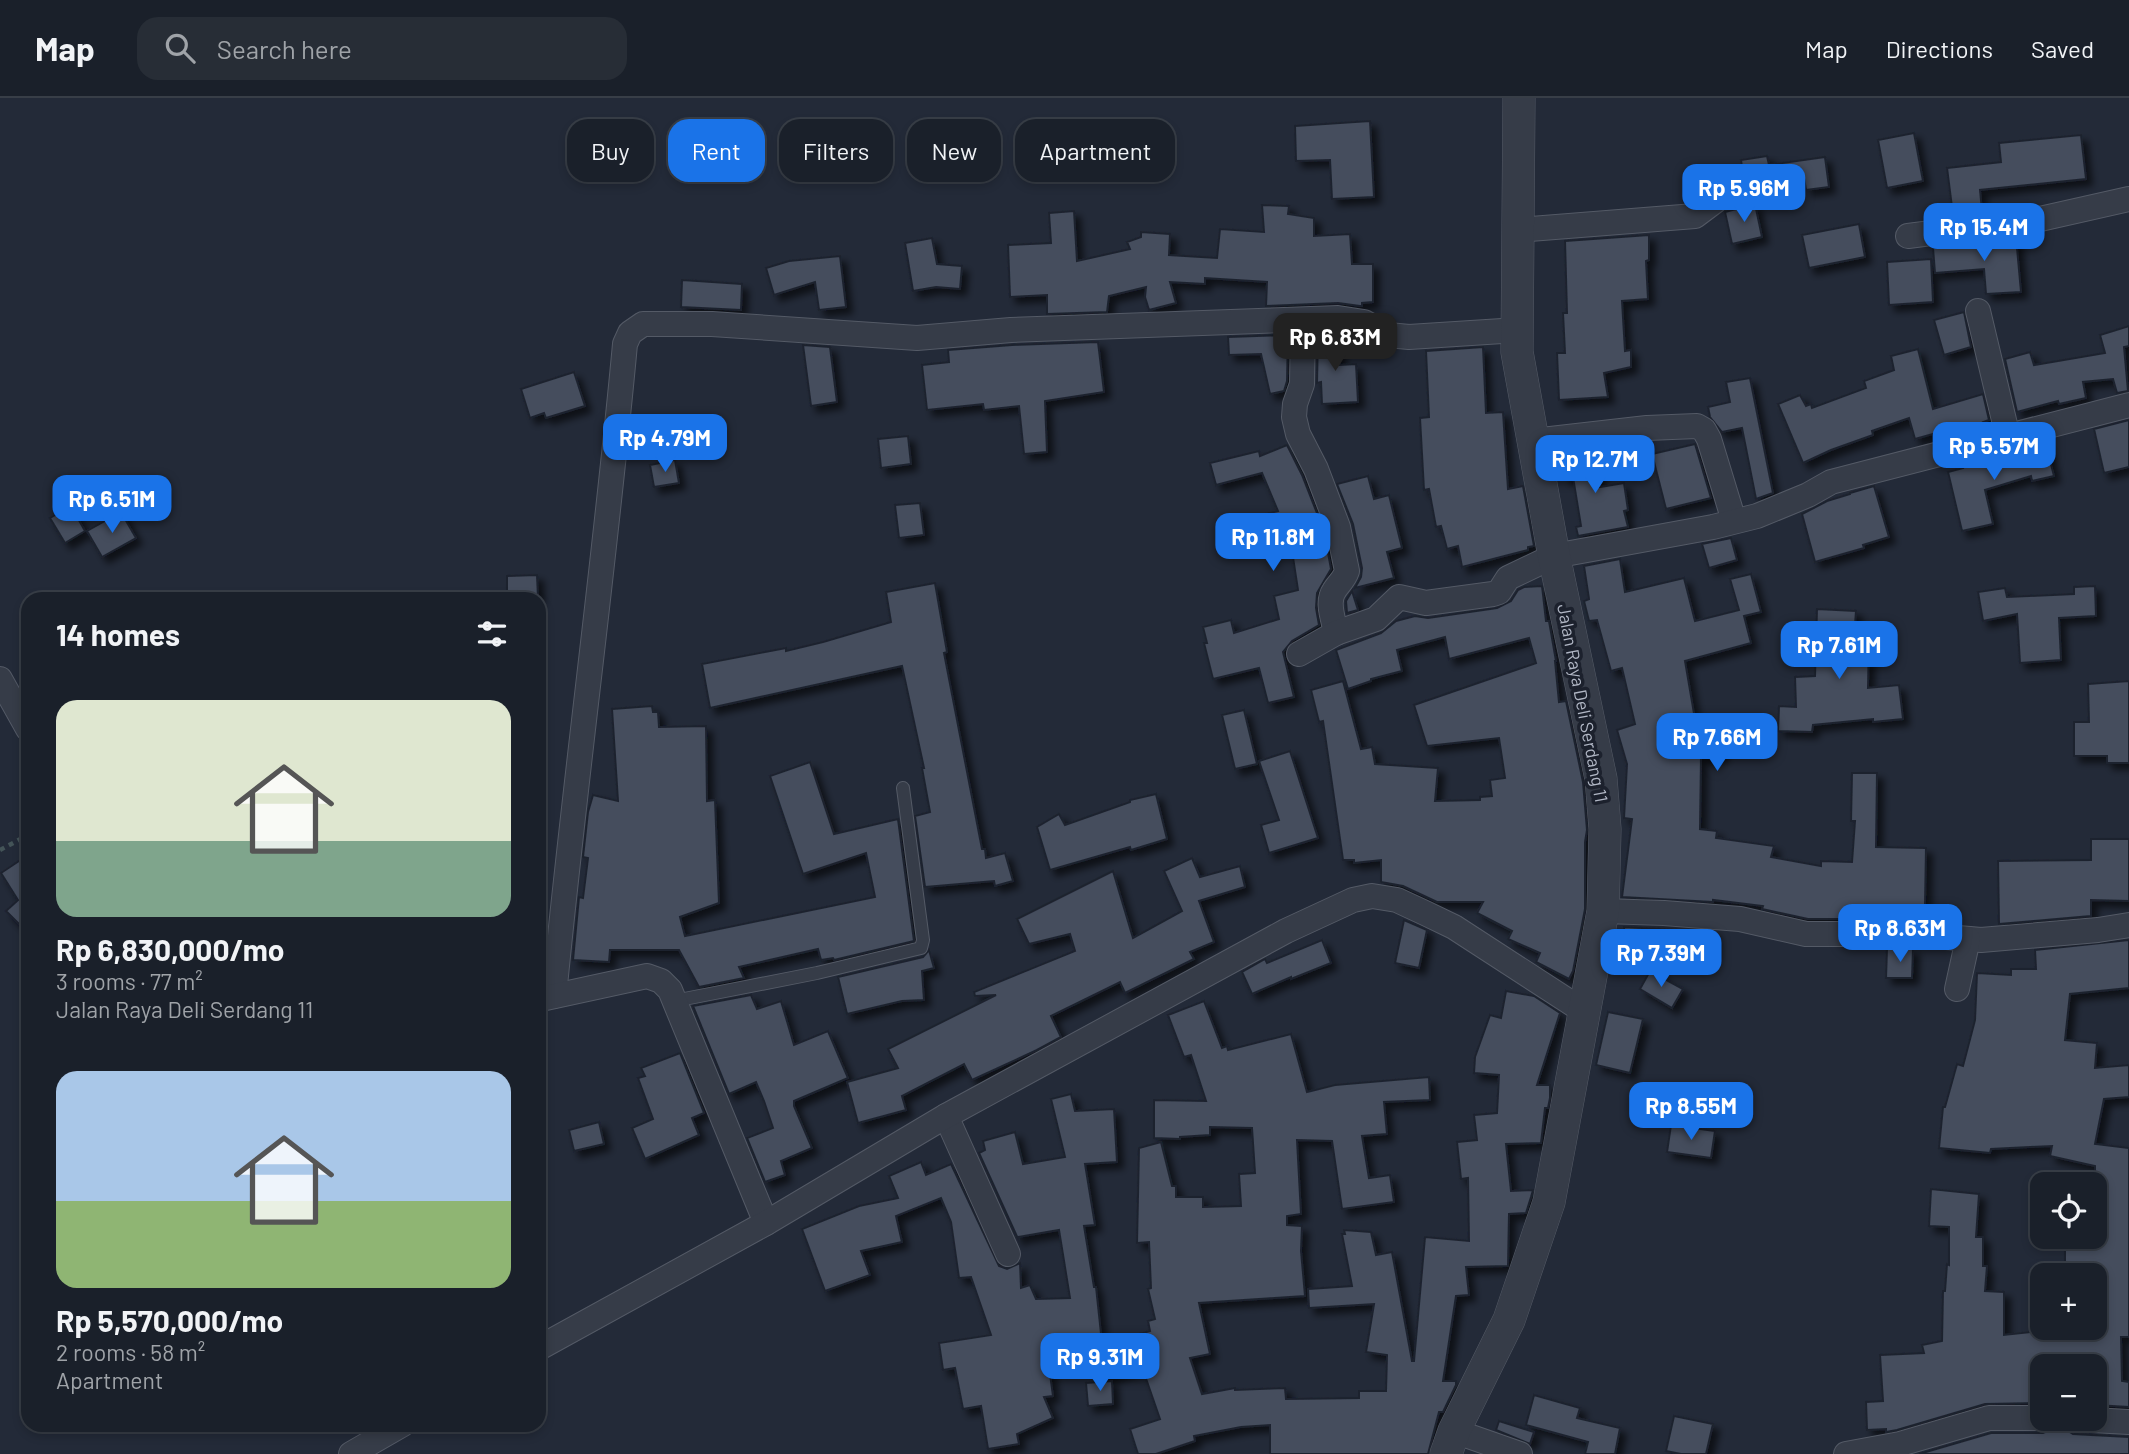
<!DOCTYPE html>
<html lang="en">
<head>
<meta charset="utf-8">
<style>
  :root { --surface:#1a202a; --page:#272d36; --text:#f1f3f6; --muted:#9fa3a8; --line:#383e47; --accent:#1a73e8 }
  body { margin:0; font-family:Barlow,sans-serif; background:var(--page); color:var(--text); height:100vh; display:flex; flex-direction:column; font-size:26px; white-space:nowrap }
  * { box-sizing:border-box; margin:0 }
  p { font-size:23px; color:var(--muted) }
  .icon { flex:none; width:38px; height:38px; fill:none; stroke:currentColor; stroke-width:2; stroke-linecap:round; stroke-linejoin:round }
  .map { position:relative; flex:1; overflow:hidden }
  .details { position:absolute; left:21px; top:494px; width:525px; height:840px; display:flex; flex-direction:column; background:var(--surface); border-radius:21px; box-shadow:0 4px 10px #0003,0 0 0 2px var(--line) }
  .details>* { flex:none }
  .hud { position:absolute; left:567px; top:21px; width:665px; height:63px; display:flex; gap:14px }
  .buttons { position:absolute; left:2030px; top:1074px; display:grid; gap:14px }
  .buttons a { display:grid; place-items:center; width:77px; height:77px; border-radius:14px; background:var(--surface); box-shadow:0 4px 10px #0003,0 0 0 2px var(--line); font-size:35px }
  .price { position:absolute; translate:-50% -60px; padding:0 16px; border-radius:14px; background:var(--accent); color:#fff; font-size:23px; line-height:46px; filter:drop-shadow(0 2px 4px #0008) }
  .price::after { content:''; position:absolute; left:50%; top:42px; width:21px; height:16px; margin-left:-10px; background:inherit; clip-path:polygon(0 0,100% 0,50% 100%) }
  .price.selected { background:#222; color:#fff }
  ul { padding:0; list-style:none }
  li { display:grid; align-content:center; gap:14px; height:371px; padding:0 35px }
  li span { display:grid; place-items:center; height:217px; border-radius:21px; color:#555 }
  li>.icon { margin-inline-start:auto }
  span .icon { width:126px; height:126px; fill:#fffc; stroke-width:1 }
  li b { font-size:30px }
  h2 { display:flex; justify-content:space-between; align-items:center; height:84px; padding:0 35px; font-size:30px }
  .chip { padding:0 24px; border-radius:21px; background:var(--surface); box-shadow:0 4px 10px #0003,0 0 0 2px var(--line); font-size:24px; line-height:63px }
  .chip.selected { background:var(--accent); color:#fff }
  header { display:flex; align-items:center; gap:42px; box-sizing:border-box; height:98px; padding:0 35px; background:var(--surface); border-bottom:2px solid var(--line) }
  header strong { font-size:33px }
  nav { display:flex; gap:38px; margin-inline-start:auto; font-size:24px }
  .search { width:490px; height:63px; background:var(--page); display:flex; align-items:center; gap:18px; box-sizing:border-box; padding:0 24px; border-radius:21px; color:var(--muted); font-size:26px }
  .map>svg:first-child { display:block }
  .building { fill:#444d5d; stroke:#1e232f; stroke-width:2; filter:url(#shadow) }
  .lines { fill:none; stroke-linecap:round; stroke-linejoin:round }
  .service-casing { stroke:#545a66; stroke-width:14 }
  .minor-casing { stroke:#545a66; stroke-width:26 }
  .tertiary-casing { stroke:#545a66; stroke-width:33 }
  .path { stroke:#445458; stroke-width:4.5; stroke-dasharray:5 5; stroke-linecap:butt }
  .service { stroke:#363c48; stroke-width:12 }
  .minor { stroke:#363c48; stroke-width:24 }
  .tertiary { stroke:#363c48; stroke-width:32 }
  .labels { text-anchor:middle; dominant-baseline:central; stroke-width:7; stroke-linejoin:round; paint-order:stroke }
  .street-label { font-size:18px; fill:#b1b7c5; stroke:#1c212d }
</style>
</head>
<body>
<header>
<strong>Map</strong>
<div class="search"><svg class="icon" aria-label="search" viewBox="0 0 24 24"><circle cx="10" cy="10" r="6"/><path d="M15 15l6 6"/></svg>Search here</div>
<nav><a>Map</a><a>Directions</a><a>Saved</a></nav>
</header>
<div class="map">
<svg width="2129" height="1356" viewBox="0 0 2129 1356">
  <defs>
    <filter id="shadow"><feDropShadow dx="6" dy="6" stdDeviation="3.5" flood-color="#0009"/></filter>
  </defs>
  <rect width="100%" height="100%" fill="#232a38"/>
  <!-- building -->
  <g class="building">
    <polygon points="1370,23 1374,99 1332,101 1330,62 1296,63 1295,28"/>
    <polygon points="1914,35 1923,83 1887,90 1878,42"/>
    <polygon points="2081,37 2086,81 1980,92 1982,113 1953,117 1947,70 2001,64 1999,45"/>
    <polygon points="1767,58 1769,67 1825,59 1829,89 1806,92 1804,80 1745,90 1741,62"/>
    <polygon points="1755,106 1762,139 1732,146 1725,114"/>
    <polygon points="1262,107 1289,108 1288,116 1314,120 1314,138 1350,136 1352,166 1373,166 1373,204 1362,205 1362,208 1360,208 1338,205 1266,208 1267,184 1205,180 1205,186 1170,184 1176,205 1149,212 1145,199 1146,189 1109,198 1107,214 1047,216 1047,197 1010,199 1008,147 1051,145 1049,115 1074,113 1077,163 1130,151 1127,144 1141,139 1141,134 1170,136 1169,157 1217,160 1220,131 1264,134"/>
    <polygon points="1859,126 1865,159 1809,170 1802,137"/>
    <polygon points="1649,137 1649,162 1646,163 1648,201 1622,203 1625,253 1631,252 1631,269 1604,275 1608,299 1559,302 1557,255 1565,255 1563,215 1567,215 1565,143"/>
    <polygon points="2016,139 2021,194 1986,196 1984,171 1935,175 1933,150"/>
    <polygon points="932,140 937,166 962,168 960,191 936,189 913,193 905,145"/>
    <polygon points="840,158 846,209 819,212 815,184 774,197 766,170 789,163"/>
    <polygon points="1931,161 1933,204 1889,207 1887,164"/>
    <polygon points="682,182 742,186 741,212 681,209"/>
    <polygon points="1964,214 1971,249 1944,257 1934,222"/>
    <polygon points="2129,228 2129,248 2124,249 2128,293 2117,295 2113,281 2083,284 2086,300 2059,306 2058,303 2017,314 2005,261 2030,254 2034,267 2105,255 2100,237"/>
    <polygon points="1338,235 1340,267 1356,266 1358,304 1322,306 1321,284 1317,285 1318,236"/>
    <polygon points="1288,237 1287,283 1284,293 1270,296 1261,256 1229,257 1228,239"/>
    <polygon points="1098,244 1104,294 1045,303 1047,354 1024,356 1019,308 984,312 983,306 927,312 922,267 949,264 948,252 1012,247"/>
    <polygon points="803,247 830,249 837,304 811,308"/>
    <polygon points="1483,249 1486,315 1503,314 1508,391 1523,388 1534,448 1528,449 1528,452 1462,469 1458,448 1447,451 1441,428 1436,429 1429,391 1424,392 1420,320 1429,319 1426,253"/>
    <polygon points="1918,251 1933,311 1983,296 1989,322 1983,324 1985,329 1953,337 1951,331 1915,341 1909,320 1872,333 1873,337 1831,352 1803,365 1778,306 1800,297 1806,308 1811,306 1812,310 1866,290 1864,283 1894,272 1891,258"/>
    <polygon points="574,274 585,308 546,320 544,315 530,320 521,291"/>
    <polygon points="1750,280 1773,395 1756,401 1742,330 1722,334 1710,319 1708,309 1730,304 1726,284"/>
    <polygon points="2129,322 2129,369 2104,375 2094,331"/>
    <polygon points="908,338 911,366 881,370 878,341"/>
    <polygon points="1695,346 1711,400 1666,411 1652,356"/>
    <polygon points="1287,347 1302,377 1324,433 1331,471 1317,495 1316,510 1319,527 1292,543 1283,554 1294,599 1268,605 1259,570 1213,581 1204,545 1207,545 1203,529 1231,522 1234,535 1279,521 1274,498 1298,492 1289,433 1234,447 1229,425 1278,413 1262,375 1216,387 1210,365 1259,353 1260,358"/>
    <polygon points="2046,347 2054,378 2032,383 2031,378 1985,392 1993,426 1962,433 1948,374 1963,370 1962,366"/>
    <polygon points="1597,351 1600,389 1624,385 1628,412 1624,413 1628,429 1578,438 1576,429 1581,428 1573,379 1565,380 1563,355"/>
    <polygon points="675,362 679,385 654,389 650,367"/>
    <polygon points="1368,378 1374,401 1389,397 1402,450 1387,454 1394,480 1355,490 1361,479 1362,470 1353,426 1337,386"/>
    <polygon points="1874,388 1889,439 1863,447 1864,450 1815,464 1802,416 1827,403 1850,396 1850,395"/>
    <polygon points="920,405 924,437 899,440 895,407"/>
    <polygon points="71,408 85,433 65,445 50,420"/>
    <polygon points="121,414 136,440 102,459 87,433"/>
    <polygon points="1731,440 1737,462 1709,470 1702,446"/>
    <polygon points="1620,461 1625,494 1684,480 1695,523 1739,512 1730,481 1751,476 1761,514 1744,518 1751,545 1685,563 1698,639 1720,637 1722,657 1701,659 1700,731 1717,733 1716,740 1774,748 1771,759 1821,768 1821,763 1852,764 1855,723 1851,723 1852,675 1877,675 1876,749 1926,750 1925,807 1879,807 1878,821 1808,821 1762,811 1763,808 1713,802 1713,804 1622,799 1632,721 1624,720 1627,666 1617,632 1635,626 1622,570 1611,573 1597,522 1589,523 1584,503 1589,501 1584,468"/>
    <polygon points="537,477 538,500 507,500 507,478"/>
    <polygon points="935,485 947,554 944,555 982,751 985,751 986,760 1005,755 1013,783 995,788 994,783 925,789 915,718 930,714 922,670 924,670 902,568 710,610 702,566 786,550 786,553 823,544 891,524 886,494"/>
    <polygon points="1542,488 1546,523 1549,523 1556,563 1555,563 1559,604 1566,603 1583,684 1587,732 1585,744 1585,811 1573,873 1569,881 1536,864 1540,855 1508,841 1512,833 1477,815 1483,804 1437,804 1403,788 1381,784 1381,762 1354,765 1354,762 1343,762 1323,623 1319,624 1311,592 1343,583 1361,651 1372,649 1375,666 1438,670 1435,703 1480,702 1480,699 1492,698 1490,682 1505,680 1499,640 1427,648 1414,607 1536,565 1529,540 1449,561 1445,539 1397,552 1402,573 1371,581 1371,583 1348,591 1336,552 1381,535 1396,523 1415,518 1428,520 1497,510 1511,503 1518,492 1524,489"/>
    <polygon points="2095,488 2096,518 2059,520 2061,562 2020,565 2017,516 1983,523 1978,494 2005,490 2007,499 2074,496 2074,489"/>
    <polygon points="1352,493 1358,512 1347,515 1346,503"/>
    <polygon points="1817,511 1856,513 1854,540 1869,540 1868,590 1899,587 1903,621 1873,624 1873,621 1813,627 1812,634 1778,633 1779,608 1796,609 1795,579 1815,578"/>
    <polygon points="2129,583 2129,665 2107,665 2107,658 2074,658 2074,624 2089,624 2088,586"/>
    <polygon points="652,608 653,614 658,614 659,629 706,628 707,703 715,702 719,805 680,819 685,838 875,799 866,755 803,776 770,678 810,664 834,736 898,721 914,843 834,862 833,860 821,862 818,851 739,869 744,880 699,889 679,852 610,852 609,864 573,862 579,799 583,800 588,760 583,759 588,714 593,697 618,703 612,611"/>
    <polygon points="1244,612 1257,666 1235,671 1222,617"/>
    <polygon points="1290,653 1318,740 1269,755 1261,727 1279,722 1259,663"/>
    <polygon points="1156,696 1167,741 1131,752 1130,749 1050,772 1037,729 1059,716 1065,727 1130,704 1130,702"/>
    <polygon points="2091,741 2129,741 2129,803 2091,802 2091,818 1999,826 1998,763 2091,762"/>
    <polygon points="28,757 28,835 6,813 18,802 1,775"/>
    <polygon points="1192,760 1200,779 1240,768 1245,789 1199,803 1214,844 1190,854 1194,861 1125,895 1120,884 1051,918 1061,939 1037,952 972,982 964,966 902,998 906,1012 858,1025 847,984 898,970 888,951 996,897 975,898 974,894 1075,853 1070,836 1029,846 1017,821 1113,773 1133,840 1182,813 1164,773"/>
    <polygon points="1404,822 1427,832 1419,870 1395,865"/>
    <polygon points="1624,829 1713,834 1712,858 1659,858 1663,851 1625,853"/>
    <polygon points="1322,842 1331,865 1291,881 1291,879 1252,896 1242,874 1265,861 1267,865"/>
    <polygon points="2129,842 2129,890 2070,896 2065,942 2097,945 2095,970 2129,967 2129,999 2104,1001 2095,1046 2129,1050 2129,1239 2121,1239 2122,1283 2129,1284 2129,1309 2095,1307 2095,1269 2042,1269 2042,1305 1985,1306 1897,1332 1886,1334 1886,1331 1867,1332 1866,1304 1883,1303 1880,1257 1924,1255 1922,1247 1942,1243 1943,1193 1945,1193 1947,1166 1949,1167 1949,1129 1929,1128 1931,1091 1979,1096 1976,1139 1983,1139 1983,1168 1987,1168 1985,1193 2004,1194 2004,1237 2041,1233 2041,1230 2095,1230 2095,1166 2065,1165 2065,1139 2095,1139 2095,1068 2050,1058 2052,1048 1991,1051 1990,1055 1939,1050 1943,1009 1945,1009 1957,966 1963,968 1975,922 1977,875 2011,877 2011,871 2036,871 2035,852"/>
    <polygon points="1887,851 1913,851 1912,880 1886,880"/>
    <polygon points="929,852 934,870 922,873 924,902 902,903 847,916 838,879 923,859"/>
    <polygon points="1650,873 1683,891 1672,910 1640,891"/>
    <polygon points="1506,893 1534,898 1560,915 1537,987 1550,987 1550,1000 1548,1010 1545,1010 1541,1045 1506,1046 1511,1093 1533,1092 1531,1099 1526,1115 1509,1116 1508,1168 1466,1169 1469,1197 1456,1198 1443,1283 1456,1283 1456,1287 1443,1314 1439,1314 1428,1356 1270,1356 1270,1327 1241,1329 1194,1338 1195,1343 1156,1356 1138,1356 1130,1331 1160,1321 1142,1269 1102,1281 1094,1249 1150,1233 1148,1223 1155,1221 1148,1191 1151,1190 1149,1144 1137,1145 1139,1050 1161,1044 1172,1088 1176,1088 1176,1099 1203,1099 1203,1109 1241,1108 1239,1076 1255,1075 1252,1030 1210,1029 1210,1037 1180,1039 1180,1041 1154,1040 1154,1002 1206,1003 1191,957 1184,959 1168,917 1204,903 1222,950 1227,948 1228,952 1291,936 1307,994 1335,987 1429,979 1430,1002 1384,1004 1387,1036 1362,1038 1369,1080 1390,1077 1394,1104 1342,1111 1332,1043 1297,1042 1301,1116 1287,1118 1287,1127 1302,1128 1301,1153 1305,1198 1199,1205 1210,1256 1190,1260 1202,1296 1235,1290 1235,1292 1285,1290 1286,1301 1359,1300 1359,1293 1386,1293 1387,1257 1366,1254 1374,1206 1309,1210 1308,1191 1352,1188 1342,1136 1345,1136 1344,1132 1371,1134 1376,1157 1392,1154 1412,1263 1414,1263 1425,1139 1469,1143 1468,1080 1461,1081 1457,1044 1477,1042 1474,1017 1497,1015 1499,977 1474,975 1475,959 1490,917 1501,920"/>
    <polygon points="751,897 757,911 781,903 794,947 828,933 848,980 794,1003 794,1008 812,1050 781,1063 785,1077 765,1084 747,1040 773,1030 764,1003 756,984 729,996 693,908"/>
    <polygon points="1608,914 1643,921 1630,975 1596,967"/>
    <polygon points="680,955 704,1015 692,1020 699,1037 645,1061 632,1030 653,1021 638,980 645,978 641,970"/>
    <polygon points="1071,996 1075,1013 1114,1011 1117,1064 1085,1066 1095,1127 1084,1128 1094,1189 1096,1189 1102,1245 1046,1246 1053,1298 1044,1299 1053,1320 1017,1336 1019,1346 988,1351 981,1308 963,1311 955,1270 943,1272 939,1245 991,1237 971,1179 959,1180 951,1124 941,1100 896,1118 902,1144 861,1153 870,1177 825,1193 802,1131 859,1108 898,1100 889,1078 921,1064 926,1077 951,1066 999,1168 1007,1171 1020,1165 1021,1190 1030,1187 1036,1201 1070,1200 1059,1132 1018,1139 1019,1143 979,1055 985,1052 983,1043 1015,1034 1023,1066 1065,1059 1051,1001"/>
    <polygon points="599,1024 604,1046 574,1053 569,1032"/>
    <polygon points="1671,1027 1715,1033 1711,1060 1667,1054"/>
    <polygon points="1112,1283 1113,1306 1088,1308 1086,1285"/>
    <polygon points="1534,1297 1580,1310 1577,1320 1620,1330 1615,1356 1585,1356 1588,1344 1526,1327"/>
    <polygon points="1674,1318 1713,1326 1706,1356 1681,1356 1666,1353"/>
    <polygon points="1499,1323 1534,1334 1530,1346 1496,1332"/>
    <polygon points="2056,1325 2073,1336 2129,1339 2129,1356 1919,1356 1991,1335 2043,1335 2050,1332"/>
  </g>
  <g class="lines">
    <!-- service casing -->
    <g class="service-casing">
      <polyline id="service" points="674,903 817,875 921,850 923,842 903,690"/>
    </g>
    <!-- minor casing -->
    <g class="minor-casing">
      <g id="minor">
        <polyline points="1518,132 1695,118 1715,103"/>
        <polyline points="1908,138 2040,121 2129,101"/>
        <polyline points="1978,213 2008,339"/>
        <path d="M1303,222L1302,286L1295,306L1294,319L1298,336L1316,371L1338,429L1347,473C1344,482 1338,486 1334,493C1326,505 1334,522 1336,535"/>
        <polyline points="1533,343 1647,330 1697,328 1704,332 1709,341 1734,423"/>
        <polyline points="1299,556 1336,535 1376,521 1399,499 1426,505 1493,496 1499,494 1508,480 1554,458 1713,429 1757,418 1808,397 1831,384 2129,307"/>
        <polyline points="0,581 28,631"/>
        <polyline points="1603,813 1664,815 1740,821 1806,836 1912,836 1981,842 2098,832 2129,827"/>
        <polyline points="1957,891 1968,841"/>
        <path d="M554,898C575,680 605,464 625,246L630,235L643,226H712L917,240L1011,232L1338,220L1364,224L1388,237L1409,239L1518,232"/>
        <polyline points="541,901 647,878 661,883 670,892 766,1125"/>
        <polyline points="946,1018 1008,1156"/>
        <polyline points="539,1250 766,1125 946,1018 1286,833 1353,802 1372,798 1397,802 1425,815 1454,829 1585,914"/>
        <polyline points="2074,1321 2129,1324"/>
        <polyline points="1454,1333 1520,1356"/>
        <polyline points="351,1356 403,1326"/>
        <polyline points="1846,1356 1900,1346 1989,1320 2042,1320"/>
      </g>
    </g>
    <!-- tertiary casing -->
    <g class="tertiary-casing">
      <polyline id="tertiary" points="1446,1356 1454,1333 1509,1222 1549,1104 1603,813 1605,731 1601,681 1554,458 1517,254 1519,0"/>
    </g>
    <!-- path -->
    <polyline class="path" points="0,752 28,737"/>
    <!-- service -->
    <use href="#service" class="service"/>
    <!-- minor -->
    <use href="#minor" class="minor"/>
    <!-- tertiary -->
    <use href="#tertiary" class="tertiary"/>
  </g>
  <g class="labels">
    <!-- street labels -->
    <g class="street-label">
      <text transform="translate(1583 605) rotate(79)">Jalan Raya Deli Serdang 11</text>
    </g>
  </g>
</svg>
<div class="buttons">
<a><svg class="icon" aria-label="locate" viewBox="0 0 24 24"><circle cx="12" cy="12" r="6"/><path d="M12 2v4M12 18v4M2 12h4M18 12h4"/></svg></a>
<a>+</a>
<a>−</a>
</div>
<b class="price" style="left:1744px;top:126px">Rp 5.96M</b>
<b class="price" style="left:1984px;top:165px">Rp 15.4M</b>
<b class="price selected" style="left:1335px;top:275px">Rp 6.83M</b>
<b class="price" style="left:665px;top:376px">Rp 4.79M</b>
<b class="price" style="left:1994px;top:384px">Rp 5.57M</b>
<b class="price" style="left:1595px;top:397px">Rp 12.7M</b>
<b class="price" style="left:112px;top:437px">Rp 6.51M</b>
<b class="price" style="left:1273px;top:475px">Rp 11.8M</b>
<b class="price" style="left:1839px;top:583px">Rp 7.61M</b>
<b class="price" style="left:1717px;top:675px">Rp 7.66M</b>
<b class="price" style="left:1900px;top:866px">Rp 8.63M</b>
<b class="price" style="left:1661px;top:891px">Rp 7.39M</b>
<b class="price" style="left:1691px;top:1044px">Rp 8.55M</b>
<b class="price" style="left:1100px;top:1295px">Rp 9.31M</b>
<div class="hud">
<a class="chip">Buy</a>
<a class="chip selected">Rent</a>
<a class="chip">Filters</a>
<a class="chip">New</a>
<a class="chip">Apartment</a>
</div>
<section class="details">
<h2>14 homes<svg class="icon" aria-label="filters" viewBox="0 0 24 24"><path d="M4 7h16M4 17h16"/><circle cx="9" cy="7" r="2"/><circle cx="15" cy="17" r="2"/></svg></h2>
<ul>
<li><span style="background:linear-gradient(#dfe7d0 65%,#7fa58c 0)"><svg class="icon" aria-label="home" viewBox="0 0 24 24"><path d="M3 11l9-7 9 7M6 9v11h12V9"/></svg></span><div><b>Rp 6,830,000/mo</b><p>3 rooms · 77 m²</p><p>Jalan Raya Deli Serdang 11</p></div></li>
<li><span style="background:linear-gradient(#a9c7e8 60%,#8fb573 0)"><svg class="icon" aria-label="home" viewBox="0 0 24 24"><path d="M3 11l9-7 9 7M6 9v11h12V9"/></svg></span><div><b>Rp 5,570,000/mo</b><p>2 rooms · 58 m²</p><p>Apartment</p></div></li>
</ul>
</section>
</div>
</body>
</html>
